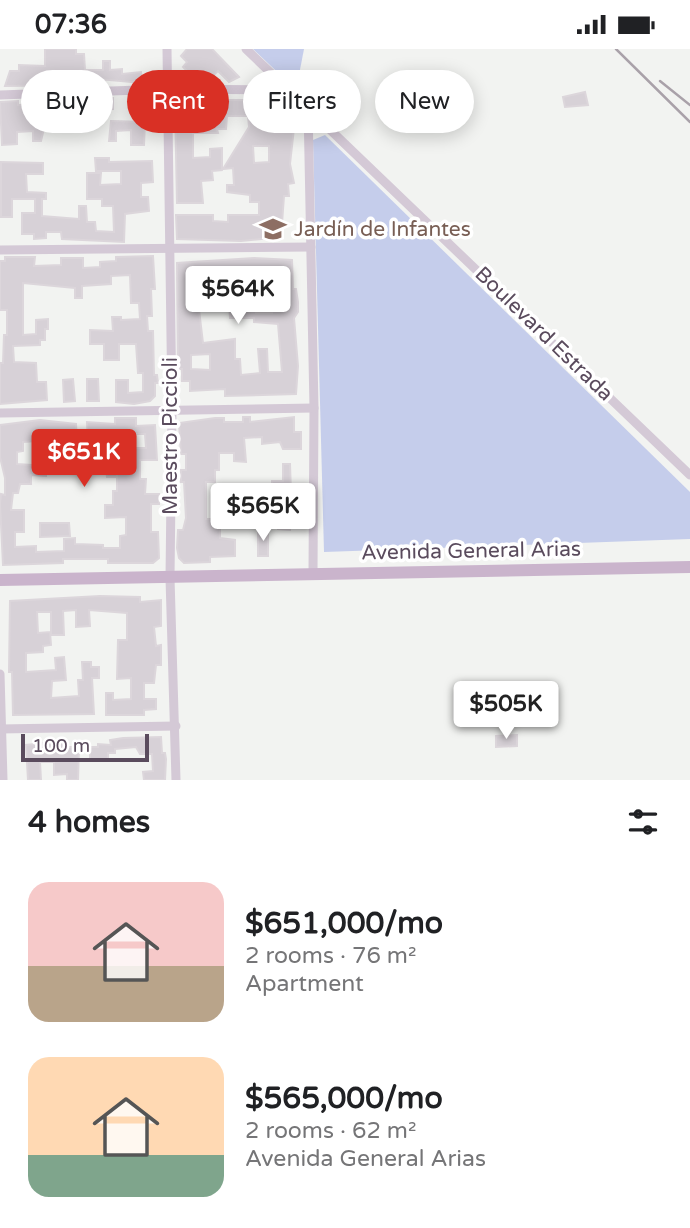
<!DOCTYPE html>
<html lang="en">
<head>
<meta charset="utf-8">
<style>
  :root { --surface:#fff; --page:#f6f6f6; --text:#202124; --muted:#757577; --accent:#d93025 }
  body { margin:0; font-family:"Varela Round",sans-serif; background:var(--page); color:var(--text); height:100vh; display:flex; flex-direction:column; font-size:26px; white-space:nowrap }
  * { box-sizing:border-box; margin:0 }
  p { font-size:23px; color:var(--muted) }
  .icon { flex:none; width:38px; height:38px; fill:none; stroke:currentColor; stroke-width:2; stroke-linecap:round; stroke-linejoin:round }
  .map { position:relative; height:731px; overflow:hidden }
  .side { display:flex; flex-direction:column; background:var(--surface); flex:1 }
  .side>* { flex:none }
  .guide { position:absolute; left:21px; top:21px; width:649px; height:63px; display:flex; gap:14px }
  .scale { position:absolute; left:21px; bottom:18px; width:128px; box-sizing:border-box; padding-left:7px; border:4px solid #5a4b5d; border-top:0; font-size:19px; line-height:24px; white-space:nowrap; color:#5a4b5d; -webkit-text-stroke:5px #fff; paint-order:stroke }
  .price { position:absolute; translate:-50% -60px; padding:0 16px; border-radius:7px; background:#fff; color:#222; font-size:23px; line-height:46px; filter:drop-shadow(0 2px 4px #0008) }
  .price::after { content:''; position:absolute; left:50%; top:42px; width:21px; height:16px; margin-left:-10px; background:inherit; clip-path:polygon(0 0,100% 0,50% 100%) }
  .price.selected { background:var(--accent); color:#fff }
  ul { padding:0; list-style:none }
  li { display:flex; align-items:center; gap:21px; height:175px; padding:0 28px }
  li span { display:grid; place-items:center; flex:none; width:196px; height:140px; border-radius:21px; color:#555 }
  li>.icon { margin-inline-start:auto }
  span .icon { width:84px; height:84px; fill:#fffc; stroke-width:1 }
  li b { font-size:30px }
  h2 { display:flex; justify-content:space-between; align-items:center; height:84px; padding:0 28px; font-size:30px }
  .chip { padding:0 24px; border-radius:32px; background:var(--surface); box-shadow:0 4px 18px #0003; font-size:24px; line-height:63px }
  .chip.selected { background:var(--accent); color:#fff }
  .status { display:flex; justify-content:space-between; align-items:center; height:49px; padding:0 35px; background:var(--surface); direction:ltr }
  .status svg { height:19px; fill:currentColor }
  .map>svg:first-child { display:block }
  .green { fill:#c5cdeb }
  .building { fill:#d7d1d7; stroke:#dcd6db; stroke-width:2; fill-rule:evenodd }
  .lines { fill:none; stroke-linecap:round; stroke-linejoin:round }
  .minor { stroke:#d4c9d6; stroke-width:9 }
  .major { stroke:#cab4cc; stroke-width:12 }
  .rail { stroke:#a9a1a9; stroke-width:2.5 }
  .labels { text-anchor:middle; dominant-baseline:central; stroke-width:7; stroke-linejoin:round; paint-order:stroke }
  .education-label { font-size:21px; fill:#785e54; stroke:#fff; text-anchor:start }
  .street-label { font-size:21px; fill:#5a4b5d; stroke:#fff }
</style>
</head>
<body>
<div class="status"><b>07:36</b><svg viewBox="0 0 49 12"><path d="M0 12V9h3v3zM5 12V6h3v6zM10 12V3h3v9zM15 12V0h3v12zM26 1h20v11H26zM47 4h2v5h-2z"/></svg></div>
<div class="map">
<svg width="690" height="731" viewBox="0 0 690 731">
  <rect width="100%" height="100%" fill="#f2f3f1"/>
  <!-- green -->
  <g class="green">
    <polygon points="253,0 304,0 298,31 291,36"/>
    <polygon points="325,86 690,443 690,490 324,503 313,91"/>
  </g>
  <!-- building -->
  <g class="building">
    <polygon points="45,0 76,0 76,5 84,5 85,21 103,21 103,12 110,12 110,21 122,20 122,25 141,23 142,34 98,30 98,33 85,33 85,36 5,37 10,22 19,22 19,16 45,17"/>
    <polygon points="187,0 212,0 239,28 229,33 218,22 207,32 193,28 183,18 187,13 181,7"/>
    <polygon points="585,43 588,56 565,58 563,48"/>
    <polygon points="113,49 113,60 82,62 83,77 45,75 41,92 33,92 33,82 17,83 17,95 2,96 0,53 18,52 18,56 39,55 39,52 68,54"/>
    <path d="M227,51H268L270,71L280,63L294,79L290,115L294,134L288,135L289,147H284L281,188L241,192L177,190L176,166H213V172L228,173V166H259V153H250V146L227,143V136H234L233,119L223,120L249,78L248,67H227L226,80H217L218,84H193V109L210,108V100L222,99V121L212,122L213,131L201,132L203,154H177L175,54L199,53L227,57ZM253,97H269V113L254,114Z"/>
    <polygon points="111,72 145,73 144,96 131,96 131,81 116,82 116,92 109,92"/>
    <polygon points="95,109 109,109 109,113 152,112 153,133 141,134 141,148 148,148 149,162 125,165 124,193 62,190 61,183 46,183 46,189 34,190 34,185 22,185 22,164 35,164 35,150 12,150 12,168 1,168 1,113 43,114 43,125 26,125 27,143 46,144 46,150 42,150 42,167 79,170 79,157 86,157 87,173 95,173 96,182 114,183 113,157 102,157 102,150 87,150 87,124 101,124 100,136 121,135 121,122 96,122"/>
    <polygon points="153,207 155,240 151,240 152,267 147,267 148,282 153,282 154,326 157,326 158,334 155,334 155,347 150,352 134,355 116,353 116,331 128,331 128,344 143,343 143,324 138,324 136,295 119,295 119,311 104,311 104,295 90,295 90,281 113,282 112,268 121,268 121,271 140,270 139,254 131,254 130,226 111,227 111,235 82,237 82,249 75,249 75,239 23,234 23,286 36,285 36,271 48,270 48,280 45,280 45,291 40,291 40,296 13,297 14,313 36,314 37,333 46,333 47,351 0,355 0,314 3,314 4,286 7,286 7,261 0,261 0,212 5,212 5,208 35,208 34,217 61,216 61,209 83,209 83,219 100,218 100,213 116,212 116,208"/>
    <path d="M254,209L292,211L293,240H296L298,253V263L294,269L298,317L296,345L225,347V340L190,342V332H182V320H178L177,214ZM255,223L273,225L272,264H256L252,233L244,234L245,254H229L230,269H254V273L278,275L282,323H268L267,300H258L260,324L241,326L240,310H235V290L203,294L198,252L208,251V247L230,245V235L201,238V225ZM210,305V321L191,320V306Z"/>
    <polygon points="73,330 75,352 64,353 63,331"/>
    <polygon points="87,330 98,330 99,352 87,352"/>
    <polygon points="243,368 250,368 250,373 294,368 294,383 301,383 301,400 283,400 280,393 262,395 262,388 244,389 246,413 234,412 234,404 219,404 219,421 215,421 215,433 206,433 206,470 220,470 220,489 235,491 235,507 210,508 210,513 184,514 179,509 177,499 178,481 183,481 186,469 184,433 181,433 181,421 186,421 186,405 181,405 179,374 215,369 224,369 224,373 243,373"/>
    <path d="M115,369H136V377L155,376L157,411H140V430H146L145,445H159V455H151V483H158L159,509L153,514H108V510H63V514L3,516L0,455L1,445L5,446V429L0,408V376L40,371L76,375L77,392L69,395L70,402H62V417H51L50,391L23,393V402L17,403V415L46,417V427L31,426V435H20L18,444H13L11,461H24V483H15V498L36,497V503L64,502V490L75,489V495L103,496V499H120V487L126,486V468L105,469V456H113V442H117V422H131L130,407L117,408V428H107L104,402H94V391L88,392L87,373L115,375ZM127,385H145L146,399H127Z"/>
    <polygon points="283,415 290,415 291,444 297,444 297,463 291,463 290,481 278,480 275,454 263,454 263,448 272,448 272,432 283,432"/>
    <polygon points="40,474 69,474 70,487 40,488"/>
    <rect x="258" y="482" width="10" height="25"/>
    <polygon points="100,547 140,548 140,553 161,551 161,577 154,578 156,597 161,596 161,616 156,616 154,634 144,634 144,650 156,650 156,660 144,661 144,666 106,666 106,644 113,644 113,651 131,650 131,629 117,630 118,591 127,591 127,564 89,561 90,577 76,578 76,561 63,562 64,586 51,586 51,563 37,563 38,584 50,583 51,596 43,597 43,603 26,604 26,623 56,621 55,609 64,608 66,631 52,632 51,649 79,647 78,631 83,631 82,613 91,613 91,618 99,618 99,629 92,629 94,665 13,666 12,623 9,623 10,552"/>
    <polygon points="517,686 517,697 496,698 496,687"/>
    <polygon points="161,688 162,704 165,704 166,710 165,731 144,731 143,723 153,722 152,705 140,705 136,698 115,700 115,704 108,704 108,711 90,711 90,698 98,698 98,695 111,696 110,691 123,689"/>
    <polygon points="64,692 64,698 79,698 78,731 67,731 67,725 54,726 54,713 40,713 41,731 28,731 26,696"/>
  </g>
  <g class="lines">
    <!-- minor -->
    <g class="minor">
      <polyline points="167,0 172,360 170,529 176,731"/>
      <polyline points="246,0 690,426"/>
      <polyline points="0,46 167,40 289,41"/>
      <polyline points="308,58 314,359 313,525"/>
      <polyline points="0,201 311,198"/>
      <polyline points="0,364 314,359"/>
      <polyline points="0,625 3,731"/>
      <polyline points="0,680 176,677"/>
    </g>
    <!-- major -->
    <polyline class="major" points="0,531 690,518"/>
    <!-- rail -->
    <g class="rail">
      <polyline points="616,0 690,73"/>
      <polyline points="660,32 690,56"/>
    </g>
  </g>
  <!-- icons -->
  <defs>
    <g id="school-bare" transform="scale(2.1)"><path d="M0-5L7-2L0 1L-7-2ZM-4 1L0 2.5L4 1V4Q0 6-4 4Z" fill="#8d6e63" stroke="#fff" stroke-width="2.5" paint-order="stroke"/></g>
  </defs>
  <g fill-rule="evenodd">
    <use href="#school-bare" x="273" y="180"/>
  </g>
  <g class="labels">
    <!-- education labels -->
    <g class="education-label">
      <text x="294" y="180">Jardín de Infantes</text>
    </g>
    <!-- street labels -->
    <g class="street-label">
      <text transform="translate(544 285) rotate(44)">Boulevard Estrada</text>
      <text transform="translate(170 387) rotate(-90)">Maestro Piccioli</text>
      <text transform="translate(471 502) rotate(-1)">Avenida General Arias</text>
    </g>
  </g>
</svg>
<div class="scale">100 m</div>
<b class="price" style="left:238px;top:277px">$564K</b>
<b class="price selected" style="left:84px;top:440px">$651K</b>
<b class="price" style="left:263px;top:494px">$565K</b>
<b class="price" style="left:506px;top:692px">$505K</b>
<div class="guide">
<a class="chip">Buy</a>
<a class="chip selected">Rent</a>
<a class="chip">Filters</a>
<a class="chip">New</a>
</div>
</div>
<section class="side">
<h2>4 homes<svg class="icon" aria-label="filters" viewBox="0 0 24 24"><path d="M4 7h16M4 17h16"/><circle cx="9" cy="7" r="2"/><circle cx="15" cy="17" r="2"/></svg></h2>
<ul>
<li><span style="background:linear-gradient(#f6c9c9 60%,#b9a48a 0)"><svg class="icon" aria-label="home" viewBox="0 0 24 24"><path d="M3 11l9-7 9 7M6 9v11h12V9"/></svg></span><div><b>$651,000/mo</b><p>2 rooms · 76 m²</p><p>Apartment</p></div></li>
<li><span style="background:linear-gradient(#ffd9b3 70%,#7fa58c 0)"><svg class="icon" aria-label="home" viewBox="0 0 24 24"><path d="M3 11l9-7 9 7M6 9v11h12V9"/></svg></span><div><b>$565,000/mo</b><p>2 rooms · 62 m²</p><p>Avenida General Arias</p></div></li>
</ul>
</section>
</body>
</html>
